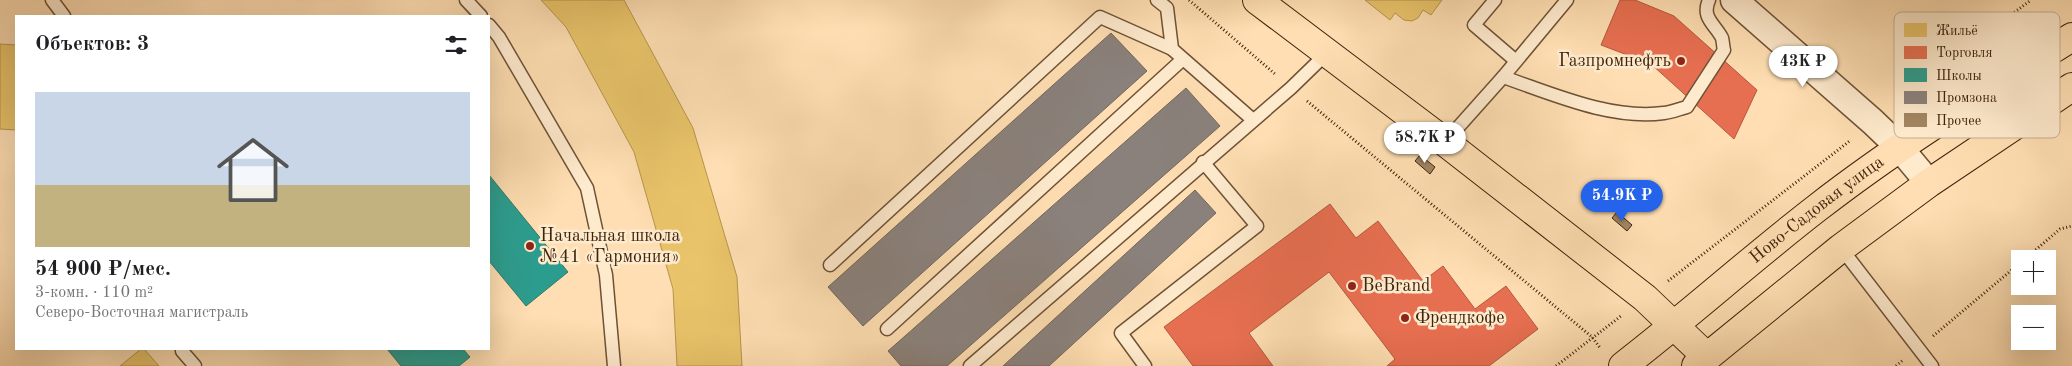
<!DOCTYPE html>
<html lang="ru">
<head>
<meta charset="utf-8">
<style>
  :root { --surface:#fff; --page:#f6f6f6; --text:#202124; --muted:#757577; --line:#e0e0e0; --accent:#2563eb }
  body { margin:0; font-family:"Old Standard TT",serif; background:var(--page); color:var(--text); height:100vh; display:flex; flex-direction:column; font-size:19px; white-space:nowrap }
  * { box-sizing:border-box; margin:0 }
  p { font-size:16px; color:var(--muted) }
  .icon { flex:none; width:28px; height:28px; fill:none; stroke:currentColor; stroke-width:2; stroke-linecap:round; stroke-linejoin:round }
  .map { position:relative; flex:1; overflow:hidden }
  .drawer { position:absolute; left:15px; top:15px; width:475px; height:335px; display:flex; flex-direction:column; background:var(--surface); border-radius:0px; box-shadow:0 5px 20px #0002 }
  .drawer>* { flex:none }
  .buttons { position:absolute; left:2011px; top:250px; display:grid; gap:10px }
  .buttons a { display:grid; place-items:center; width:45px; height:45px; border-radius:0px; background:var(--surface); box-shadow:0 5px 20px #0002; font-size:25px }
  .price { position:absolute; translate:-50% -42px; padding:0 11px; border-radius:18px; background:#fff; color:#222; font-size:16px; line-height:32px; filter:drop-shadow(0 1px 2px #0008) }
  .price::after { content:''; position:absolute; left:50%; top:30px; width:15px; height:11px; margin-left:-8px; background:inherit; clip-path:polygon(0 0,100% 0,50% 100%) }
  .price.on { background:var(--accent); color:#fff }
  ul { padding:0; list-style:none }
  li { display:grid; align-content:center; gap:10px; height:265px; padding:0 20px }
  li+li { border-top:1px solid var(--line) }
  li span { display:grid; place-items:center; height:155px; border-radius:0px; color:#555 }
  li>.icon { margin-inline-start:auto }
  span .icon { width:90px; height:90px; fill:#fffc; stroke-width:1 }
  li b { font-size:21px }
  h2 { display:flex; justify-content:space-between; align-items:center; height:60px; padding:0 20px; font-size:21px }
  .map>svg:first-child { display:block }
  .homes { fill:#e9c46a; stroke:#b6944e }
  .shops { fill:#e76f51; stroke:#b5583c }
  .schools { fill:#2a9d8f; stroke:#307968 }
  .industry { fill:#8a817c; stroke:#74655a }
  .building { fill:#a28562; stroke:#3f240c }
  .lines { fill:none; stroke-linecap:round; stroke-linejoin:round }
  .lane-casing { stroke:#6f5236; stroke-width:15 }
  .street-casing { stroke:#6f5236; stroke-width:29 }
  .primary-casing { stroke:#3f240c; stroke-width:30 }
  .path { stroke:#3f240c; stroke-width:3; stroke-dasharray:1 2.5; stroke-linecap:butt }
  .lane { stroke:#feeacd; stroke-width:12 }
  .street { stroke:#feeacd; stroke-width:26 }
  .primary { stroke:#fedeb2; stroke-width:28 }
  .poi-dot { fill:#8f2418; stroke:#feeacd; stroke-width:2 }
  .labels { text-anchor:middle; dominant-baseline:central; stroke-width:5; stroke-linejoin:round; paint-order:stroke }
  .poi-label { font-size:18px; fill:#3f240c; stroke:#feeacd; text-anchor:start }
  .street-label { font-size:18px; fill:#3f240c; stroke:#feeacd }
  .key { fill:#feeacd; stroke:#c5af93; stroke-width:1 }
  .key-label { font-size:14px; fill:#3f240c }
</style>
</head>
<body>
<div class="map">
<svg width="2072" height="366" viewBox="0 0 2072 366">
  <rect width="100%" height="100%" fill="#fedeb2"/>
  <filter id="stains"><feTurbulence type="fractalNoise" baseFrequency=".004" numOctaves="4"/><feColorMatrix values="0 0 0 0 .2 0 0 0 0 .09 0 0 0 0 .02 0 0 0 .5 -.17"/></filter>
  <radialGradient id="worn" r=".72"><stop offset=".6" stop-color="#630" stop-opacity="0"/><stop offset="1" stop-color="#630" stop-opacity=".3"/></radialGradient>
  <!-- homes -->
  <g class="homes">
    <polygon points="541,0 624,0 693,128 737,277 742,366 677,366 673,289 634,152 566,27"/>
    <polygon points="1365,0 1442,0 1431,15 1423,10 1418,18 1412,21 1404,20 1395,13 1390,20"/>
    <polygon points="0,44 16,45 16,130 0,129"/>
    <polygon points="141,349 144,349 159,366 120,366"/>
  </g>
  <!-- shops -->
  <g class="shops">
    <polygon points="1620,0 1635,0 1674,16 1757,90 1734,139 1651,64 1601,45"/>
    <polygon points="1330,204 1356,238 1378,221 1423,281 1443,266 1475,309 1506,286 1538,329 1489,366 1387,366 1395,359 1329,272 1249,333 1273,366 1193,366 1164,327"/>
  </g>
  <!-- schools -->
  <g class="schools">
    <polygon points="489,175 568,272 526,306 489,261"/>
    <polygon points="387,349 463,349 470,357 459,366 401,366"/>
  </g>
  <!-- industry -->
  <g class="industry">
    <polygon points="1111,33 1147,71 863,326 828,287"/>
    <polygon points="1186,88 1220,126 947,366 901,366 888,351"/>
    <polygon points="1195,190 1216,213 1049,366 1003,366"/>
  </g>
  <!-- building -->
  <g class="building">
    <polygon points="1420,155 1435,167 1430,174 1415,161"/>
    <polygon points="1617,212 1632,225 1627,231 1612,218"/>
  </g>
  <g class="lines">
    <!-- lane casing -->
    <g class="lane-casing">
      <g id="lane">
        <polyline points="52,0 64,16"/>
        <polyline points="466,0 481,16"/>
        <polyline points="1157,0 1167,8 1172,49 1253,120"/>
        <polyline points="1495,0 1474,25 1516,61"/>
        <polyline points="489,25 499,37 587,188 606,275 614,366"/>
        <path d="M1503,77C1553,94 1610,120 1664,113C1672,112 1679,109 1687,107L1724,50C1723,47 1723,41 1722,38C1715,24 1701,18 1709,0"/>
        <polyline points="1445,142 1503,77 1567,0"/>
        <polyline points="1841,248 1932,366"/>
        <polyline points="830,265 1100,17 1172,49"/>
        <polyline points="887,329 1183,59"/>
        <polyline points="182,349 182,351 195,366"/>
        <polyline points="970,366 1291,88 1326,54"/>
        <polyline points="1145,366 1121,333 1257,226 1203,162"/>
      </g>
    </g>
    <!-- street casing -->
    <g class="street-casing">
      <polyline id="street" points="1734,0 1873,122 1899,147 1929,183"/>
    </g>
    <!-- primary casing -->
    <g class="primary-casing">
      <g id="primary">
        <polyline points="1257,0 1445,142 1645,298 1707,357"/>
        <path id="s1" d="M1623,366C1689,315 1751,259 1817,208C1898,145 1986,91 2072,37"/>
        <polyline points="1696,366 1841,248 1929,183 2072,87"/>
      </g>
    </g>
    <!-- path -->
    <g class="path">
      <polyline points="1189,0 1275,74"/>
      <polyline points="1307,101 1592,337 1601,349"/>
      <polyline points="1895,104 1930,75 2031,0"/>
      <polyline points="2025,259 2060,229 2072,226"/>
      <polyline points="1668,281 1851,140"/>
      <polyline points="1933,336 2020,263"/>
      <polyline points="1556,366 1621,316"/>
      <polyline points="1896,366 1903,360"/>
    </g>
    <!-- lane -->
    <use href="#lane" class="lane"/>
    <!-- street -->
    <use href="#street" class="street"/>
    <!-- primary -->
    <use href="#primary" class="primary"/>
  </g>
  <!-- markers -->
  <g class="poi-dot">
    <circle cx="1681" cy="61" r="5"/>
    <circle cx="530" cy="246" r="5"/>
    <circle cx="1352" cy="286" r="5"/>
    <circle cx="1405" cy="318" r="5"/>
  </g>
  <g class="labels">
    <!-- poi labels -->
    <g class="poi-label">
      <text x="1671" y="61" text-anchor="end">Газпромнефть</text>
      <text x="540" y="236">Начальная школа<tspan x="540" dy="21">№41 «Гармония»</tspan></text>
      <text x="1362" y="286">BeBrand</text>
      <text x="1415" y="318">Френдкофе</text>
    </g>
    <!-- street labels -->
    <g class="street-label">
      <text stroke="none"><textPath href="#s1" startOffset="249">Ново-Садовая улица</textPath></text>
    </g>
  </g>
  <!-- legend -->
  <rect x="1894" y="12" width="166" height="126" rx="8" class="key"/>
  <rect x="1904" y="23" width="23" height="14" fill="#e9c46a"/>
  <rect x="1904" y="46" width="23" height="13" fill="#e76f51"/>
  <rect x="1904" y="68" width="23" height="14" fill="#2a9d8f"/>
  <rect x="1904" y="91" width="23" height="13" fill="#8a817c"/>
  <rect x="1904" y="113" width="23" height="14" fill="#a28562"/>
  <g class="key-label">
    <text x="1936" y="35">Жильё</text>
    <text x="1936" y="57">Торговля</text>
    <text x="1936" y="80">Школы</text>
    <text x="1936" y="102">Промзона</text>
    <text x="1936" y="125">Прочее</text>
  </g>
  <rect width="100%" height="100%" filter="url(#stains)"/>
  <rect width="100%" height="100%" fill="url(#worn)"/>
</svg>
<div class="buttons">
<a>+</a>
<a>−</a>
</div>
<b class="price" style="left:1803px;top:88px">43K ₽</b>
<b class="price" style="left:1425px;top:164px">58.7K ₽</b>
<b class="price on" style="left:1622px;top:222px">54.9K ₽</b>
<section class="drawer">
<h2>Объектов: 3<svg class="icon" aria-label="filters" viewBox="0 0 24 24"><path d="M4 7h16M4 17h16"/><circle cx="9" cy="7" r="2"/><circle cx="15" cy="17" r="2"/></svg></h2>
<ul>
<li><span style="background:linear-gradient(#c9d6e8 60%,#c2b280 0)"><svg class="icon" aria-label="home" viewBox="0 0 24 24"><path d="M3 11l9-7 9 7M6 9v11h12V9"/></svg></span><div><b>54 900 ₽/мес.</b><p>3-комн. · 110 m²</p><p>Северо-Восточная магистраль</p></div></li>
</ul>
</section>
</div>
</body>
</html>
